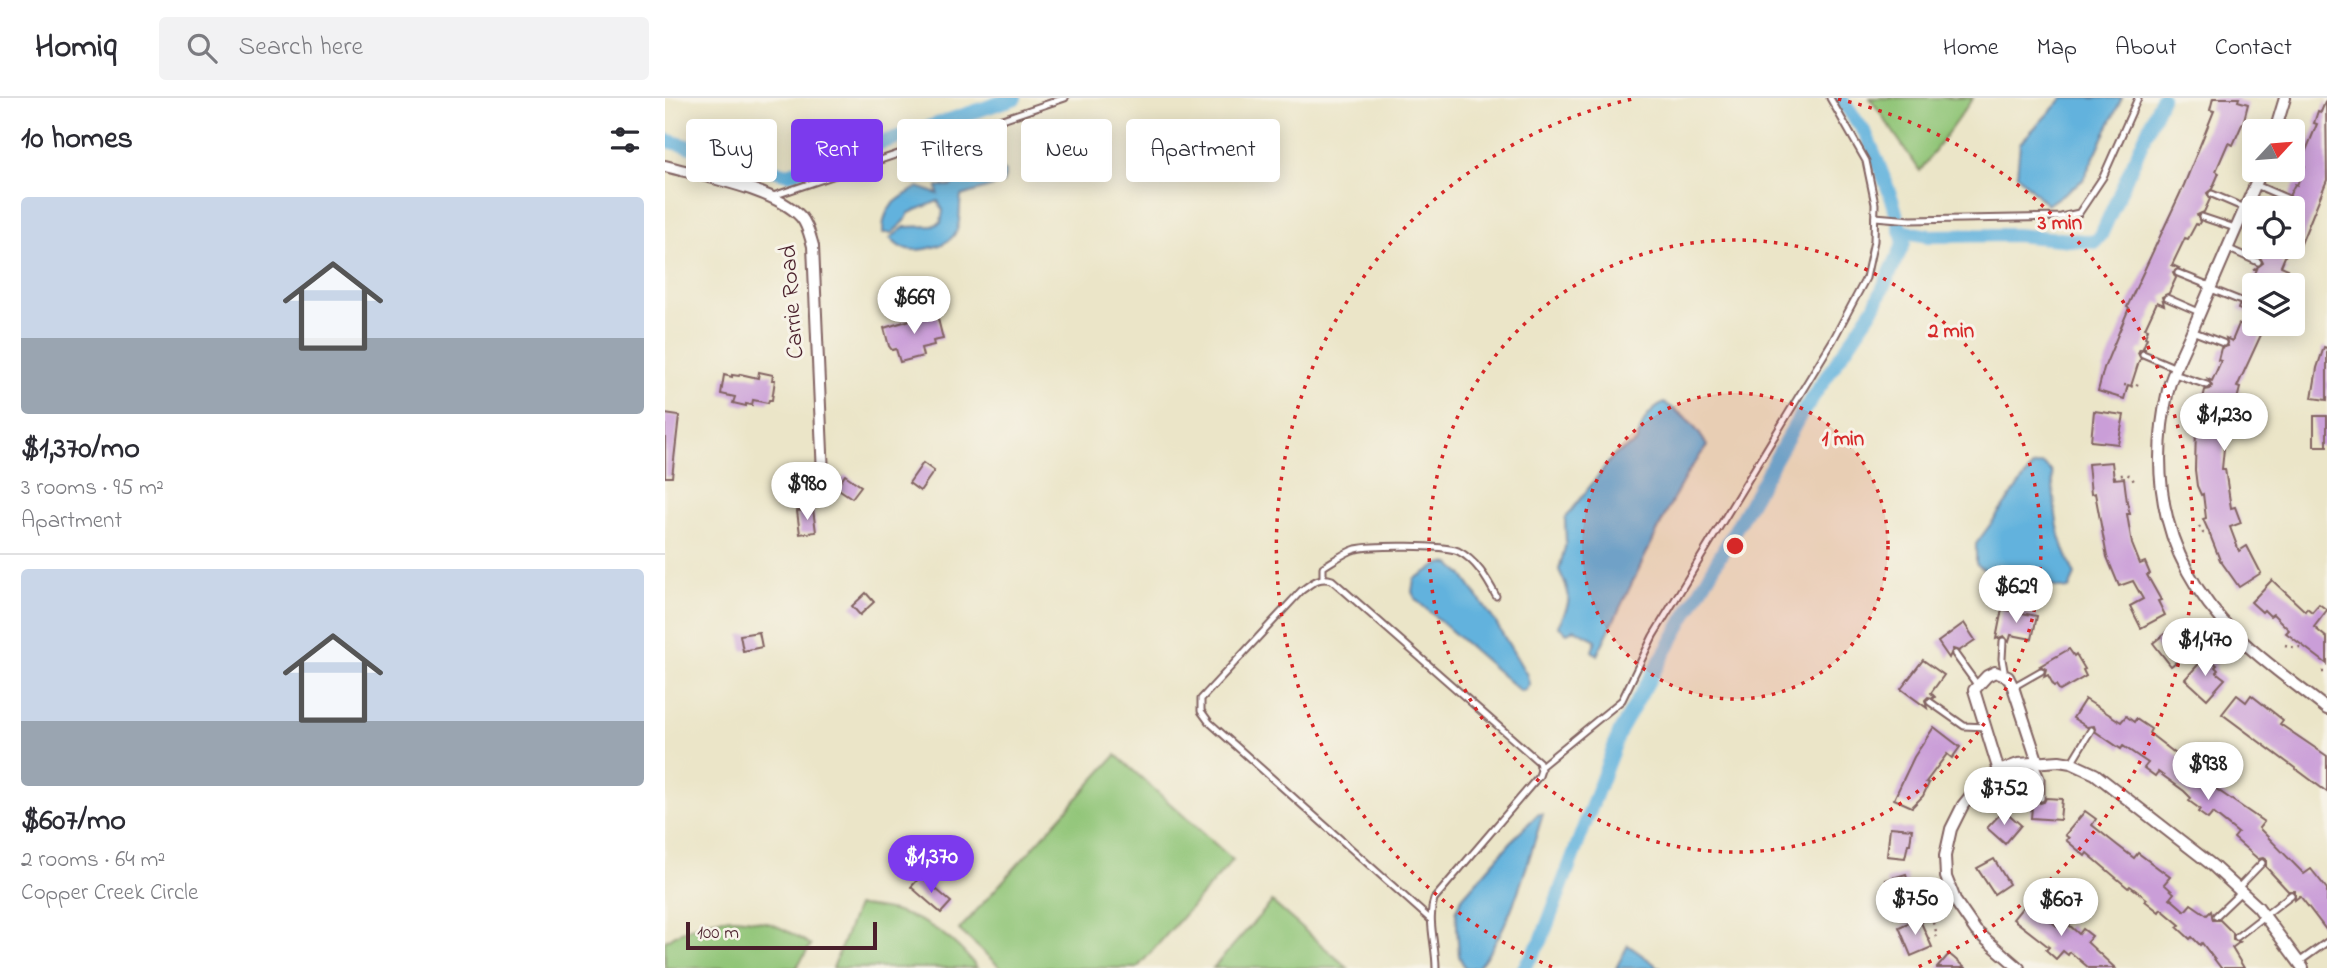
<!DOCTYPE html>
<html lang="en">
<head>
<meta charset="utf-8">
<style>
  :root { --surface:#fff; --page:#f2f2f3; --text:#2b2b33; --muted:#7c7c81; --line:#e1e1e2; --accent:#7c3aed }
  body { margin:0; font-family:"Indie Flower",sans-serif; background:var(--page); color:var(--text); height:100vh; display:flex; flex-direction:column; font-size:26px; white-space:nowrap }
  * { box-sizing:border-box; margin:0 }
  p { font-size:23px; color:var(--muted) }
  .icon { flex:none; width:38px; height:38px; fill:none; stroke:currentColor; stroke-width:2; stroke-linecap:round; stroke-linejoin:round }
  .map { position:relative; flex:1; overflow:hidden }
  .panel { display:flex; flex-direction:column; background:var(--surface); width:665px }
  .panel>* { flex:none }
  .guide { position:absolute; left:21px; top:21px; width:665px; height:63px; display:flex; gap:14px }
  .needle { width:46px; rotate:64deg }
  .controls { position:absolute; left:1577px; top:21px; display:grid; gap:14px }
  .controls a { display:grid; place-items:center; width:63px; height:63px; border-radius:7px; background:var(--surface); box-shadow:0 4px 18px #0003; font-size:35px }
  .scale { position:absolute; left:21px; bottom:18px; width:191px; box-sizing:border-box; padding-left:7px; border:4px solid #4a1f2b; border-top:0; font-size:19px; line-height:24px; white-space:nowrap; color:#4a1f2b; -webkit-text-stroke:5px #f7f3e8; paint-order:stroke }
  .price { position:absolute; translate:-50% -60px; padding:0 16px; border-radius:24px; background:#fff; color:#222; font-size:23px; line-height:46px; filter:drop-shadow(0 2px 4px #0008) }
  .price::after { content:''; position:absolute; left:50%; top:42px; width:21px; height:16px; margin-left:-10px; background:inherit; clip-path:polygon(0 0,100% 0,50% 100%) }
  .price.on { background:var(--accent); color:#fff }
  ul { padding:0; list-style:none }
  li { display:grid; align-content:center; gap:14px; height:371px; padding:0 21px }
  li+li { border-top:2px solid var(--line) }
  li span { display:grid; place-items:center; height:217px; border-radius:7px; color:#555 }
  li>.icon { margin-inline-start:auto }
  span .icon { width:126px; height:126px; fill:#fffc; stroke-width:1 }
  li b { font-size:30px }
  h2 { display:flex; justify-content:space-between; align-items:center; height:84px; padding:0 21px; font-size:30px }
  .tag { padding:0 24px; border-radius:7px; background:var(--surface); box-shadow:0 4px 18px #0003; font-size:24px; line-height:63px }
  .tag.on { background:var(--accent); color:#fff }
  header { display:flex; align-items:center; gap:42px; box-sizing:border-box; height:98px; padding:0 35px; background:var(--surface); border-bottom:2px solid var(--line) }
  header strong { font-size:33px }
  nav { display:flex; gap:38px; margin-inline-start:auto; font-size:24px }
  .search { width:490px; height:63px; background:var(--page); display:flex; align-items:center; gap:18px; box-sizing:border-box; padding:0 24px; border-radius:7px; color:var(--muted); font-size:26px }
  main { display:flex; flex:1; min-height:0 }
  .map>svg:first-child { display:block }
  .green { fill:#90c577; stroke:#6d7251; stroke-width:2 }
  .water { fill:#62b2dd; stroke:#566884; stroke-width:2 }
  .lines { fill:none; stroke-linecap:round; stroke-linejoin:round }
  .canal { stroke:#62b2dd; stroke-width:14 }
  .building { fill:#ca9ed8 }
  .lane-casing { stroke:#826462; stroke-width:9 }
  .street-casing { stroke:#826462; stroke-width:14 }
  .path { stroke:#826462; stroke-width:2.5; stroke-dasharray:2 5; stroke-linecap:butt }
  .lane { stroke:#fff; stroke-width:5 }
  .street { stroke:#fff; stroke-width:10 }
  .ring { fill:none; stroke:#d62828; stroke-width:3.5; stroke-dasharray:3.5 7 }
  .labels { text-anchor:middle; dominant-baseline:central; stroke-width:6; stroke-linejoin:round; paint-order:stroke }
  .street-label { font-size:24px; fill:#4a1f2b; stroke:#f7f3e8 }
  .centre { fill:#d62828; stroke:#f7f3e8; stroke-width:3.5 }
  .ring-label { font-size:21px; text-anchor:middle; font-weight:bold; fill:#d62828; stroke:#f7f3e8; stroke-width:6; stroke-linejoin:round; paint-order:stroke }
</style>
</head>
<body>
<header>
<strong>Homiq</strong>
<div class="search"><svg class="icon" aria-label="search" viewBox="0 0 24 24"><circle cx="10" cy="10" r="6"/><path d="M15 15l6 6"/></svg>Search here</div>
<nav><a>Home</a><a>Map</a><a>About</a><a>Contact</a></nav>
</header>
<main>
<section class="panel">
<h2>10 homes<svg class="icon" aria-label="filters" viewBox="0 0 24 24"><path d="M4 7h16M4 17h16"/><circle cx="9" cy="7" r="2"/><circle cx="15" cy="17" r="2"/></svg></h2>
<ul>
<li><span style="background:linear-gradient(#c9d6e8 65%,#9aa5b1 0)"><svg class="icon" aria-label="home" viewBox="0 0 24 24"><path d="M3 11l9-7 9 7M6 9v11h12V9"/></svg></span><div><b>$1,370/mo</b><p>3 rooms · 95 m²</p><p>Apartment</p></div></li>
<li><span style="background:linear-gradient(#c9d6e8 70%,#9aa5b1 0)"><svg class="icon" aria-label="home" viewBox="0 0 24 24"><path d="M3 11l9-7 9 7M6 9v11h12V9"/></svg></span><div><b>$607/mo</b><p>2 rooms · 64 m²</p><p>Copper Creek Circle</p></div></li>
</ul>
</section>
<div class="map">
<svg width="1662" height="870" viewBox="0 0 1662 870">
  <rect width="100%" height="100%" fill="#f7f3e8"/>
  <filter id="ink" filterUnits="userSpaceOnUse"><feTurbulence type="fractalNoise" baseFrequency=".0143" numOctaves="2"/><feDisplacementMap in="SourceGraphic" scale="14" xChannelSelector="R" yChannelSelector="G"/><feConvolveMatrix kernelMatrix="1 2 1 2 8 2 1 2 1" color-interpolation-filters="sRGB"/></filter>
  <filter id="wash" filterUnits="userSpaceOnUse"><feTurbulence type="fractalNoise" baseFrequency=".00686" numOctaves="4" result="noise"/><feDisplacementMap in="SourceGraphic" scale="28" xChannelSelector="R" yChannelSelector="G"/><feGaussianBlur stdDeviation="1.57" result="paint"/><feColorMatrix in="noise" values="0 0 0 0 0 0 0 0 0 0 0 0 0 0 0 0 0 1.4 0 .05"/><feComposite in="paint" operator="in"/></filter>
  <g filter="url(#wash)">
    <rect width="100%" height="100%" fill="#ebe5c8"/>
    <!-- green -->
    <g class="green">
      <polygon points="1205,0 1308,0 1255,73"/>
      <polygon points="451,657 568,762 472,870 336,870 294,832"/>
      <polygon points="607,804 683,870 548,870"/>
      <path d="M192,808C241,810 282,830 312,870H168Z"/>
      <path d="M59,820C98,820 113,826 146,847L131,870H0V843C19,831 37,824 59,820Z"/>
    </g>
    <!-- water -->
    <g class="water">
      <polygon points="1398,0 1457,0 1418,82 1382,107 1352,77 1355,45"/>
      <path d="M331,64L341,75L338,85L296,98C294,109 296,122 292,132C285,149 254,155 238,150C233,149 229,144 225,140L240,129L268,128L276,124L278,113L273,103L244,115L240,123L227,135H218C217,108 233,101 253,89L273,96L272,88H285L321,66Z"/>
      <path d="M999,305C1019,316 1032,329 1042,348L1023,374L1009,399L932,557L927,553L931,542L910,531L902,535L893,528C907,501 907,500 894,472L901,445L900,421L949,357L971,345C977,326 981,314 999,305Z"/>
      <path d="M1378,366L1387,374C1390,417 1391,437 1410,477L1404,491L1389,489L1376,477L1324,474L1311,466V446L1368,368Z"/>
      <polygon points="777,465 785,466 796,475 831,525 862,577 864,586 860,592 855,593 751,502 747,494 749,481"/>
      <path d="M873,716H878C863,763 845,834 812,870H800L794,858L791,813L797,800L853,736Z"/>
      <polygon points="963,847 995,870 951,870"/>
    </g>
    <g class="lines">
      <!-- canal -->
      <g class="canal">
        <polyline points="0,42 123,76 350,0"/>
        <polyline points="1235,133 1264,138 1350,137 1430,144 1436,137 1497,0"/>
        <polyline points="859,870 876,843 955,633 1135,318 1209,209 1239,145 1228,104 1212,62 1201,36 1175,0"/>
      </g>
    </g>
    <g id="blocks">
      <!-- building -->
      <g class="building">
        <polygon points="1548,0 1574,0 1573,3 1583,6 1579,22 1568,47 1563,45 1551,73 1554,75 1547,91 1542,95 1545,101 1539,114 1532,117 1535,124 1533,127 1531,126 1523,141 1520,140 1507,167 1514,170 1508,174 1511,180 1504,195 1497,199 1499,207 1492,204 1480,230 1483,231 1480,239 1482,240 1478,250 1481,251 1475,251 1473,255 1476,261 1474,263 1466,288 1463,287 1459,301 1433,293 1439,270 1464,210 1462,209 1519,87 1549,13 1545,12"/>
        <polygon points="1661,2 1662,82 1635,148 1628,144 1628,110 1618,107 1625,103 1625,96 1630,86 1632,87 1640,68 1635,67 1652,26 1649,25 1653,13 1656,14"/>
        <polygon points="1600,149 1624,149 1616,168 1623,171 1614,187 1589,187 1589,217 1573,211 1574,208 1581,206 1580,200 1592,171 1590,171 1598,165 1595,159"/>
        <polygon points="265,216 266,218 272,217 278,241 268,243 269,247 256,250 258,258 235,264 231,251 227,252 224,248 219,230"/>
        <polygon points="1574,226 1601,226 1572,289 1575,290 1570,309 1558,306 1553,329 1561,329 1557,371 1560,371 1566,410 1570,409 1576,425 1565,429 1574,453 1582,448 1596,475 1574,489 1555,462 1543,432 1538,421 1541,420 1538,396 1536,397 1532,388 1530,372 1531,330 1540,292 1545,291 1547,288 1543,281 1547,283 1556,263 1553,262 1556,250 1563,248 1561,240 1567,243"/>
        <polygon points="1659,249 1662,250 1662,302 1647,300 1652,270"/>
        <polygon points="94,274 108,277 107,282 110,282 107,302 104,302 103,305 88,302 87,307 81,306 81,308 68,305 70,299 56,296 59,277 67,279 67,277 74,278 75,276 93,280"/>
        <polygon points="1429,313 1459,317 1453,346 1426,343"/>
        <polygon points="0,316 14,318 7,379 0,379"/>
        <rect x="1649" y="318" width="13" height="30"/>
        <polygon points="1447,364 1449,381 1459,380 1462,404 1465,416 1462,416 1467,446 1475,466 1480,464 1485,476 1482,477 1496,502 1493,503 1500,517 1476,530 1465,508 1478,501 1468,483 1454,488 1442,459 1430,395 1426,396 1423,366"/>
        <polygon points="258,365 269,373 255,393 244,385"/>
        <polygon points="180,377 196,388 187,400 172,390"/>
        <polygon points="148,411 151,434 135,436 132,413"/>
        <polygon points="1607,482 1640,513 1642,510 1647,514 1654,506 1662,512 1649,529 1662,540 1662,566 1621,535 1624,532 1608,516 1605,518 1599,512 1597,514 1586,504"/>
        <polygon points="201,495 209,504 195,517 187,508"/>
        <polygon points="1337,511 1372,518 1367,541 1346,537 1344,544 1339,538 1331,541"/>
        <polygon points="1299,525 1310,542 1294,553 1288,551 1284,560 1273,544"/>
        <polygon points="1513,525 1521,534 1514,540 1525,553 1506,568 1488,545"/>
        <polygon points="94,534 97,549 78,553 75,537"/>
        <polygon points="1404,551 1409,558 1411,556 1420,571 1418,572 1421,578 1395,593 1391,587 1389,588 1383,577 1379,579 1381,571 1375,568"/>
        <polygon points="1541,558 1552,567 1550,569 1553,572 1551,574 1560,581 1542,601 1520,581"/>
        <polygon points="1258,562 1279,577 1266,595 1270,599 1269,600 1263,599 1260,602 1262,610 1236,591"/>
        <polygon points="1572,597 1581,604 1586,597 1618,622 1615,626 1662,658 1662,694 1557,616"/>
        <polygon points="1420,601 1456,624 1461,618 1469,624 1471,621 1486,631 1484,635 1520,663 1518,666 1523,669 1522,671 1599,724 1594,730 1639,776 1646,771 1662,791 1662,833 1635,798 1630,802 1630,793 1623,793 1601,769 1601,762 1598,760 1593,761 1569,740 1573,735 1548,715 1543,721 1533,714 1535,711 1524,703 1526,700 1519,693 1493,674 1490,678 1479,670 1483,665 1458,648 1456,651 1431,634 1429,628 1422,629 1408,620"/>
        <polygon points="1269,629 1295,649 1287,660 1282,656 1261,684 1264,685 1258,698 1247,709 1229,701 1249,659"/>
        <polygon points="1368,699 1371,699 1375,705 1379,704 1381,700 1397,701 1395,722 1366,720"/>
        <polygon points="1339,712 1356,727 1340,746 1322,730"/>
        <polygon points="1420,713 1431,721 1427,727 1452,747 1469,760 1473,755 1505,779 1499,786 1509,795 1505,800 1520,813 1526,806 1542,817 1546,813 1548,822 1555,822 1568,835 1568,842 1575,844 1567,850 1579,870 1556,870 1537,845 1535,847 1527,839 1525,841 1512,829 1515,827 1496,811 1494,814 1480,803 1482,801 1465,788 1463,790 1422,755 1420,758 1401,742 1404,740 1400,737"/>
        <polygon points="1225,729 1247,731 1245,746 1243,746 1240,760 1222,758"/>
        <polygon points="1329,761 1344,786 1329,796 1312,770"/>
        <polygon points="1241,776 1247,806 1229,810 1221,782"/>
        <polygon points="256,778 286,804 276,815 246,789"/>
        <polygon points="1362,804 1398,833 1404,827 1414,836 1418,831 1427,838 1422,844 1450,870 1424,870 1405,854 1403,857 1398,853 1391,861 1381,852 1384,849 1348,821"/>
        <polygon points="1254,820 1267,849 1246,858 1234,829"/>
        <polygon points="1284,856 1289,860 1300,870 1272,870"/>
      </g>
    </g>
  </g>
  <g filter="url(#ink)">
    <use href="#blocks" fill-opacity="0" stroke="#826462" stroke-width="2"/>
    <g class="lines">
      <!-- lane casing -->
      <g class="lane-casing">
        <g id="lane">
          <polyline points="1591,87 1621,100"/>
          <polyline points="1547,96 1589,114"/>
          <polyline points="108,98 400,0"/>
          <polyline points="1210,119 1246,122 1396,119 1414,115 1438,79 1473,0"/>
          <polyline points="1537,119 1570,130"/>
          <polyline points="1562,150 1593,164"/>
          <polyline points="1513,175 1545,188"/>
          <polyline points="1546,191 1576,203"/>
          <polyline points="1502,200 1534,214"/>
          <polyline points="1527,233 1558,245"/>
          <polyline points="1478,256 1511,270"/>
          <polyline points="1509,276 1542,287"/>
          <path d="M658,479V469C668,463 680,454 691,451C708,447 778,447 793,453C811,462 822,481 831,498"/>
          <polyline points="1338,543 1337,561 1340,578"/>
          <polyline points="1290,556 1313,588"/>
          <polyline points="1348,589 1376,573"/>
          <polyline points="1265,604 1299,628 1321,629"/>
          <polyline points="1406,665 1426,632"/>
          <polyline points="1370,666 1376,680 1376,700"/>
          <polyline points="875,669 957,602 988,538 1168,242 1201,180 1209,143 1210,106 1201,63 1165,0"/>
          <polyline points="1573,790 1597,765"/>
          <polyline points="1551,818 1576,794"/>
          <path d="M766,822L544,624L536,613V601L636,493C647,485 654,478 667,482L874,664L876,672L874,678L769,801C762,823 771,847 771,870"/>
          <polyline points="1572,839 1626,797"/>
          <polyline points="1634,864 1662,844"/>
        </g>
      </g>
      <!-- street casing -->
      <g class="street-casing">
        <g id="street">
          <polyline points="1610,33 1620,0"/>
          <path d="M0,68C37,78 111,91 136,119C143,127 145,138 148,148L158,377"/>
          <path d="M1597,72C1573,125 1550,179 1527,233C1519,252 1508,272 1503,292C1482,386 1502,469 1571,537C1598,564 1632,587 1662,611"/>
          <polyline points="1334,673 1309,592 1322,578 1330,574 1343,579 1348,589 1373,665"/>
          <polyline points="1354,870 1311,833 1291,804 1281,779 1280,758 1286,731 1298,707 1310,692 1334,673 1353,666 1394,663 1406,665 1430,676 1547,767 1593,809 1638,870"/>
        </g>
      </g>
      <!-- path -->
      <g class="path">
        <polyline points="1459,287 1471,289 1474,282"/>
        <polyline points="1449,379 1461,376 1466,378 1470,385"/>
        <polyline points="1534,428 1538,435 1549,438"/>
        <polyline points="1620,547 1631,550 1639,548"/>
        <polyline points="1657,574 1662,574"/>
        <polyline points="1245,797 1255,791 1254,781"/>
        <polyline points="1263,841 1270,839 1272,836 1267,822"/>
      </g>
      <!-- lane -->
      <use href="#lane" class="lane"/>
      <!-- street -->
      <use href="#street" class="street"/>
    </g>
  </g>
  <!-- distance rings -->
  <circle cx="1070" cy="448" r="153" fill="#d62828" fill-opacity=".12"/>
  <g class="ring">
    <circle cx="1070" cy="448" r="153"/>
    <circle cx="1070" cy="448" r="306"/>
    <path d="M887 869A459 459 0 0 1 967 1M1173 1A459 459 0 0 1 1253 869"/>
  </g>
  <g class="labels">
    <!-- street labels -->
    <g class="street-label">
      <text transform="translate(128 204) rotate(-94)">Carrie Road</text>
    </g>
  </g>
  <circle cx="1070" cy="448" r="10" class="centre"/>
  <g class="ring-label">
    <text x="1395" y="131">3 min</text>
    <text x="1286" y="239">2 min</text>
    <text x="1178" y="347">1 min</text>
  </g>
</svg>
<div class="controls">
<a><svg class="needle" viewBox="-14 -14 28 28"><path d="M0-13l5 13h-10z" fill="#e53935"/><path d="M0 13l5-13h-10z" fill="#7c7c81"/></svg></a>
<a><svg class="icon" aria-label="locate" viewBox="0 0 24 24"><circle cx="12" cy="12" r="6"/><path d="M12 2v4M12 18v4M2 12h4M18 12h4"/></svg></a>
<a><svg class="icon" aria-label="layers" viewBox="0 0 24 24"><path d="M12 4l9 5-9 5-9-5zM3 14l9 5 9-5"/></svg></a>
</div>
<div class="scale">100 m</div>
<b class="price" style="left:249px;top:238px">$669</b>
<b class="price" style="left:1559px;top:355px">$1,230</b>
<b class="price" style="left:142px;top:424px">$980</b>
<b class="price" style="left:1351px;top:527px">$629</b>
<b class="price" style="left:1540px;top:580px">$1,470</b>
<b class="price" style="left:1543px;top:704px">$938</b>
<b class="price" style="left:1339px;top:729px">$752</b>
<b class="price on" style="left:266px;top:797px">$1,370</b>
<b class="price" style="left:1250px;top:839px">$750</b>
<b class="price" style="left:1396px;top:840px">$607</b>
<div class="guide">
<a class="tag">Buy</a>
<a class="tag on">Rent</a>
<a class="tag">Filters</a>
<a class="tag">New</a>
<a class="tag">Apartment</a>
</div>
</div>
</main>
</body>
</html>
